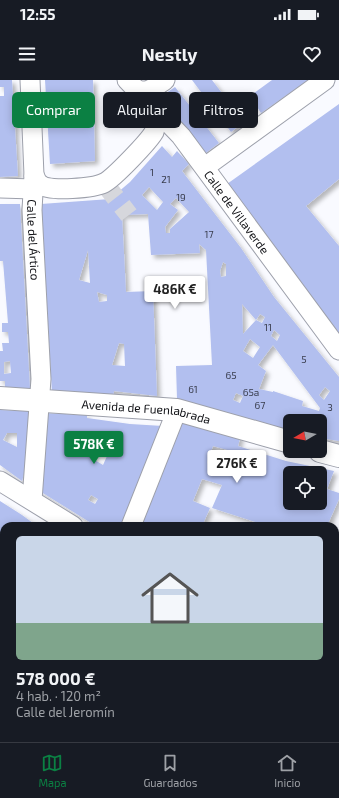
<!DOCTYPE html>
<html lang="es">
<head>
<meta charset="utf-8">
<style>
  :root { --surface:#171b24; --page:#242831; --text:#f1f3f6; --muted:#9ea1a6; --line:#363941; --accent:#0b8043 }
  body { margin:0; font-family:"Exo 2",sans-serif; background:var(--page); color:var(--text); height:100vh; display:flex; flex-direction:column; font-size:15px; white-space:nowrap }
  * { box-sizing:border-box; margin:0 }
  p { font-size:13px; color:var(--muted) }
  .icon { flex:none; width:22px; height:22px; fill:none; stroke:currentColor; stroke-width:2; stroke-linecap:round; stroke-linejoin:round }
  .map { position:relative; flex:1; overflow:hidden }
  .panel { position:absolute; left:0px; top:442px; width:339px; height:220px; display:flex; flex-direction:column; background:var(--surface); border-radius:12px 12px 0 0; box-shadow:0 2px 10px #0003 }
  .panel>* { flex:none }
  .guide { position:absolute; left:12px; top:12px; width:315px; height:36px; display:flex; gap:8px }
  .needle { width:26px; rotate:260deg }
  .controls { position:absolute; left:283px; top:334px; display:grid; gap:8px }
  .controls a { display:grid; place-items:center; width:44px; height:44px; border-radius:6px; background:var(--surface); box-shadow:0 2px 10px #0003; font-size:20px }
  .price { position:absolute; translate:-50% -34px; padding:0 9px; border-radius:4px; background:#fff; color:#222; font-size:13px; line-height:26px; filter:drop-shadow(0 1px 2px #0008) }
  .price::after { content:''; position:absolute; left:50%; top:24px; width:12px; height:9px; margin-left:-6px; background:inherit; clip-path:polygon(0 0,100% 0,50% 100%) }
  .price.on { background:var(--accent); color:#fff }
  ul { padding:0; list-style:none }
  li { display:grid; align-content:center; gap:8px; height:212px; padding:0 16px }
  li+li { border-top:1px solid var(--line) }
  li span { display:grid; place-items:center; height:124px; border-radius:6px; color:#555 }
  li>.icon { margin-inline-start:auto }
  span .icon { width:72px; height:72px; fill:#fffc; stroke-width:1 }
  li b { font-size:17px }
  .chip { padding:0 14px; border-radius:6px; background:var(--surface); box-shadow:0 2px 10px #0003; font-size:14px; line-height:36px }
  .chip.on { background:var(--accent); color:#fff }
  .status { display:flex; justify-content:space-between; align-items:center; height:28px; padding:0 20px; background:var(--surface); direction:ltr }
  .status svg { height:11px; fill:currentColor }
  header { display:flex; justify-content:space-between; align-items:center; height:52px; padding:0 16px; background:var(--surface); font-size:18px; font-weight:700 }
  .tab-bar { display:flex; justify-content:space-around; align-items:center; height:56px; border-top:1px solid var(--line); background:var(--surface); font-size:11px; color:var(--muted) }
  .tab-bar a { display:grid; justify-items:center; gap:2px }
  .tab-bar .on { color:var(--accent) }
  .map>svg:first-child { display:block }
  .building { fill:#b2bfef; fill-rule:evenodd; filter:url(#shadow) }
  .lines { fill:none; stroke-linecap:round; stroke-linejoin:round }
  .street-tunnel { stroke:#d6d7dc; stroke-width:19; stroke-dasharray:19 10; stroke-linecap:butt }
  .street-casing { stroke:#9da0ab; stroke-width:21 }
  .highway-casing { stroke:#9da0ab; stroke-width:24 }
  .street { stroke:#fff; stroke-width:19 }
  .highway { stroke:#fff; stroke-width:22 }
  .labels { text-anchor:middle; dominant-baseline:central; stroke-width:4; stroke-linejoin:round; paint-order:stroke }
  .number-label { font-size:10px; fill:#383c4c }
  .street-label { font-size:12px; fill:#101115; stroke:#fff }
</style>
</head>
<body>
<div class="status"><b>12:55</b><svg viewBox="0 0 49 12"><path d="M0 12V9h3v3zM5 12V6h3v6zM10 12V3h3v9zM15 12V0h3v12zM26 1h20v11H26zM47 4h2v5h-2z"/></svg></div>
<header><svg class="icon" aria-label="menu" viewBox="0 0 24 24"><path d="M4 6h16M4 12h16M4 18h16"/></svg>Nestly<svg class="icon" aria-label="heart" viewBox="0 0 24 24"><path d="M12 20l-8-8c-3-5 5-10 8-4 3-6 11-1 8 4z"/></svg></header>
<div class="map">
<svg width="339" height="662" viewBox="0 0 339 662">
  <defs>
    <filter id="shadow"><feDropShadow dx="3.5" dy="3.5" stdDeviation="2" flood-color="#0004"/></filter>
  </defs>
  <rect width="100%" height="100%" fill="#f9faff"/>
  <!-- building -->
  <g class="building">
    <polygon points="0,0 12,0 18,96 0,97 0,16 4,16 4,7 0,7"/>
    <polygon points="45,0 93,0 95,81 50,84"/>
    <polygon points="192,0 212,0 244,42 231,52"/>
    <polygon points="272,0 308,0 261,33 250,16"/>
    <polygon points="175,7 219,63 203,75 159,18"/>
    <polygon points="339,24 339,99 306,126 339,166 339,253 227,104"/>
    <path d="M162,66L172,77L177,71L189,84L182,91L241,168L274,217L339,297V361L320,358V341H290V353L177,319L176,286L212,285L206,170L199,164L200,173L151,175L148,134L122,135L126,212L153,211L157,316L114,311L113,316L52,313L41,124L110,119L130,102ZM149,107L163,122L157,130L142,115ZM176,118L189,132L170,149V153H166L165,147L178,130L170,124ZM88,170L90,203L79,200ZM223,182L226,184V196L221,197L220,191ZM97,212L107,215V221L99,222ZM242,224L256,240L243,254ZM260,234L265,237L262,243L256,240ZM274,250L280,255L277,261L271,256ZM250,259L260,267L253,278L243,271ZM119,263L124,264L125,286L112,285ZM273,265L320,328L319,331L302,326L303,321L273,311V312L259,309L266,291L258,285ZM325,307L330,311L324,320L319,315ZM236,313L243,316L240,323L233,320Z"/>
    <path d="M0,124H20L30,309L5,308V301H0V271H3L2,263H9L8,252H2V243H8L3,181H0ZM10,281L11,293L4,294V282Z"/>
    <path d="M0,330L28,331V380L22,401L0,385ZM7,353H17V367L3,360Z"/>
    <path d="M43,333L87,335V338L130,344L163,346L122,446H96L38,410ZM106,356H112V365L103,385L88,376L90,369L82,368L83,361L106,364ZM91,415L98,419L95,424L88,420Z"/>
    <path d="M183,341L241,355L238,366L286,381L334,391L327,409L339,413V419L327,446H264L265,445L212,428L222,405L202,399L193,421L210,428L202,446H138ZM213,366L235,372L228,389L207,383ZM290,393H320V423H290Z"/>
    <polygon points="0,421 22,435 37,446 4,446 4,452 0,458"/>
    <polygon points="0,459 4,461 4,532 0,539"/>
    <polygon points="4,568 4,602 0,601 0,575"/>
    <polygon points="335,591 339,593 339,612 335,610"/>
    <polygon points="0,615 4,616 4,649 0,647"/>
    <polygon points="335,619 339,621 339,662 335,657"/>
    <polygon points="29,658 63,658 62,662 28,662"/>
    <polygon points="90,658 121,658 119,662 89,662"/>
    <polygon points="131,658 207,658 205,662 167,662 160,658 158,662 129,662"/>
    <polygon points="279,658 305,658 314,662 278,662"/>
  </g>
  <g class="lines">
    <!-- street-tunnel -->
    <polyline class="street-tunnel" points="104,103 129,135"/>
    <!-- street casing -->
    <g class="street-casing">
      <g id="street">
        <path id="s1" d="M30,0L34,95L32,130L41,299L32,420"/>
        <path id="s2" d="M127,0L181,56L339,270"/>
        <path d="M137,10C148,14 156,6 165,0"/>
        <polyline points="205,87 325,0"/>
        <path d="M34,95C36,99 37,103 41,105C50,112 94,108 104,103C114,98 149,61 154,52C157,44 157,36 154,28"/>
        <polyline points="0,108 33,109"/>
        <polyline points="0,401 73,446"/>
        <polyline points="131,446 177,330"/>
        <polyline points="335,470 339,460"/>
        <polyline points="0,560 4,554"/>
        <polyline points="335,580 339,581"/>
        <polyline points="0,606 4,607"/>
        <polyline points="326,658 333,662"/>
        <polyline points="71,662 73,658"/>
        <polyline points="264,662 265,658"/>
      </g>
    </g>
    <!-- highway casing -->
    <g class="highway-casing">
      <g id="highway">
        <path id="s3" d="M0,318L177,330L290,362"/>
        <polyline points="320,371 339,376"/>
      </g>
    </g>
    <!-- street -->
    <use href="#street" class="street"/>
    <!-- highway -->
    <use href="#highway" class="highway"/>
  </g>
  <g class="labels">
    <!-- number labels -->
    <g class="number-label">
      <text x="152" y="92">1</text>
      <text x="166" y="99">21</text>
      <text x="181" y="117">19</text>
      <text x="209" y="154">17</text>
      <text x="268" y="247">11</text>
      <text x="304" y="279">5</text>
      <text x="231" y="295">65</text>
      <text x="193" y="309">61</text>
      <text x="251" y="312">65a</text>
      <text x="260" y="325">67</text>
      <text x="330" y="327">3</text>
    </g>
    <!-- street labels -->
    <g class="street-label">
      <text stroke="none"><textPath href="#s2" startOffset="172">Calle de Villaverde</textPath></text>
      <text stroke="none"><textPath href="#s1" startOffset="160">Calle del Ártico</textPath></text>
      <text stroke="none"><textPath href="#s3" startOffset="147">Avenida de Fuenlabrada</textPath></text>
    </g>
  </g>
</svg>
<div class="controls">
<a><svg class="needle" viewBox="-14 -14 28 28"><path d="M0-13l5 13h-10z" fill="#e53935"/><path d="M0 13l5-13h-10z" fill="#9ea1a6"/></svg></a>
<a><svg class="icon" aria-label="locate" viewBox="0 0 24 24"><circle cx="12" cy="12" r="6"/><path d="M12 2v4M12 18v4M2 12h4M18 12h4"/></svg></a>
</div>
<b class="price" style="left:175px;top:230px">486K €</b>
<b class="price on" style="left:94px;top:385px">578K €</b>
<b class="price" style="left:237px;top:404px">276K €</b>
<div class="guide">
<a class="chip on">Comprar</a>
<a class="chip">Alquilar</a>
<a class="chip">Filtros</a>
</div>
<section class="panel">
<ul>
<li><span style="background:linear-gradient(#c9d6e8 70%,#7fa58c 0)"><svg class="icon" aria-label="home" viewBox="0 0 24 24"><path d="M3 11l9-7 9 7M6 9v11h12V9"/></svg></span><div><b>578 000 €</b><p>4 hab. · 120 m²</p><p>Calle del Jeromín</p></div></li>
</ul>
</section>
</div>
<nav class="tab-bar">
<a class="on"><svg class="icon" aria-label="map" viewBox="0 0 24 24"><path d="M3 6l6-2 6 2 6-2v14l-6 2-6-2-6 2zM9 4v14M15 6v14"/></svg>Mapa</a>
<a><svg class="icon" aria-label="saved" viewBox="0 0 24 24"><path d="M7 4h10v16l-5-4-5 4z"/></svg>Guardados</a>
<a><svg class="icon" aria-label="home" viewBox="0 0 24 24"><path d="M3 11l9-7 9 7M6 9v11h12V9"/></svg>Inicio</a>
</nav>
</body>
</html>
